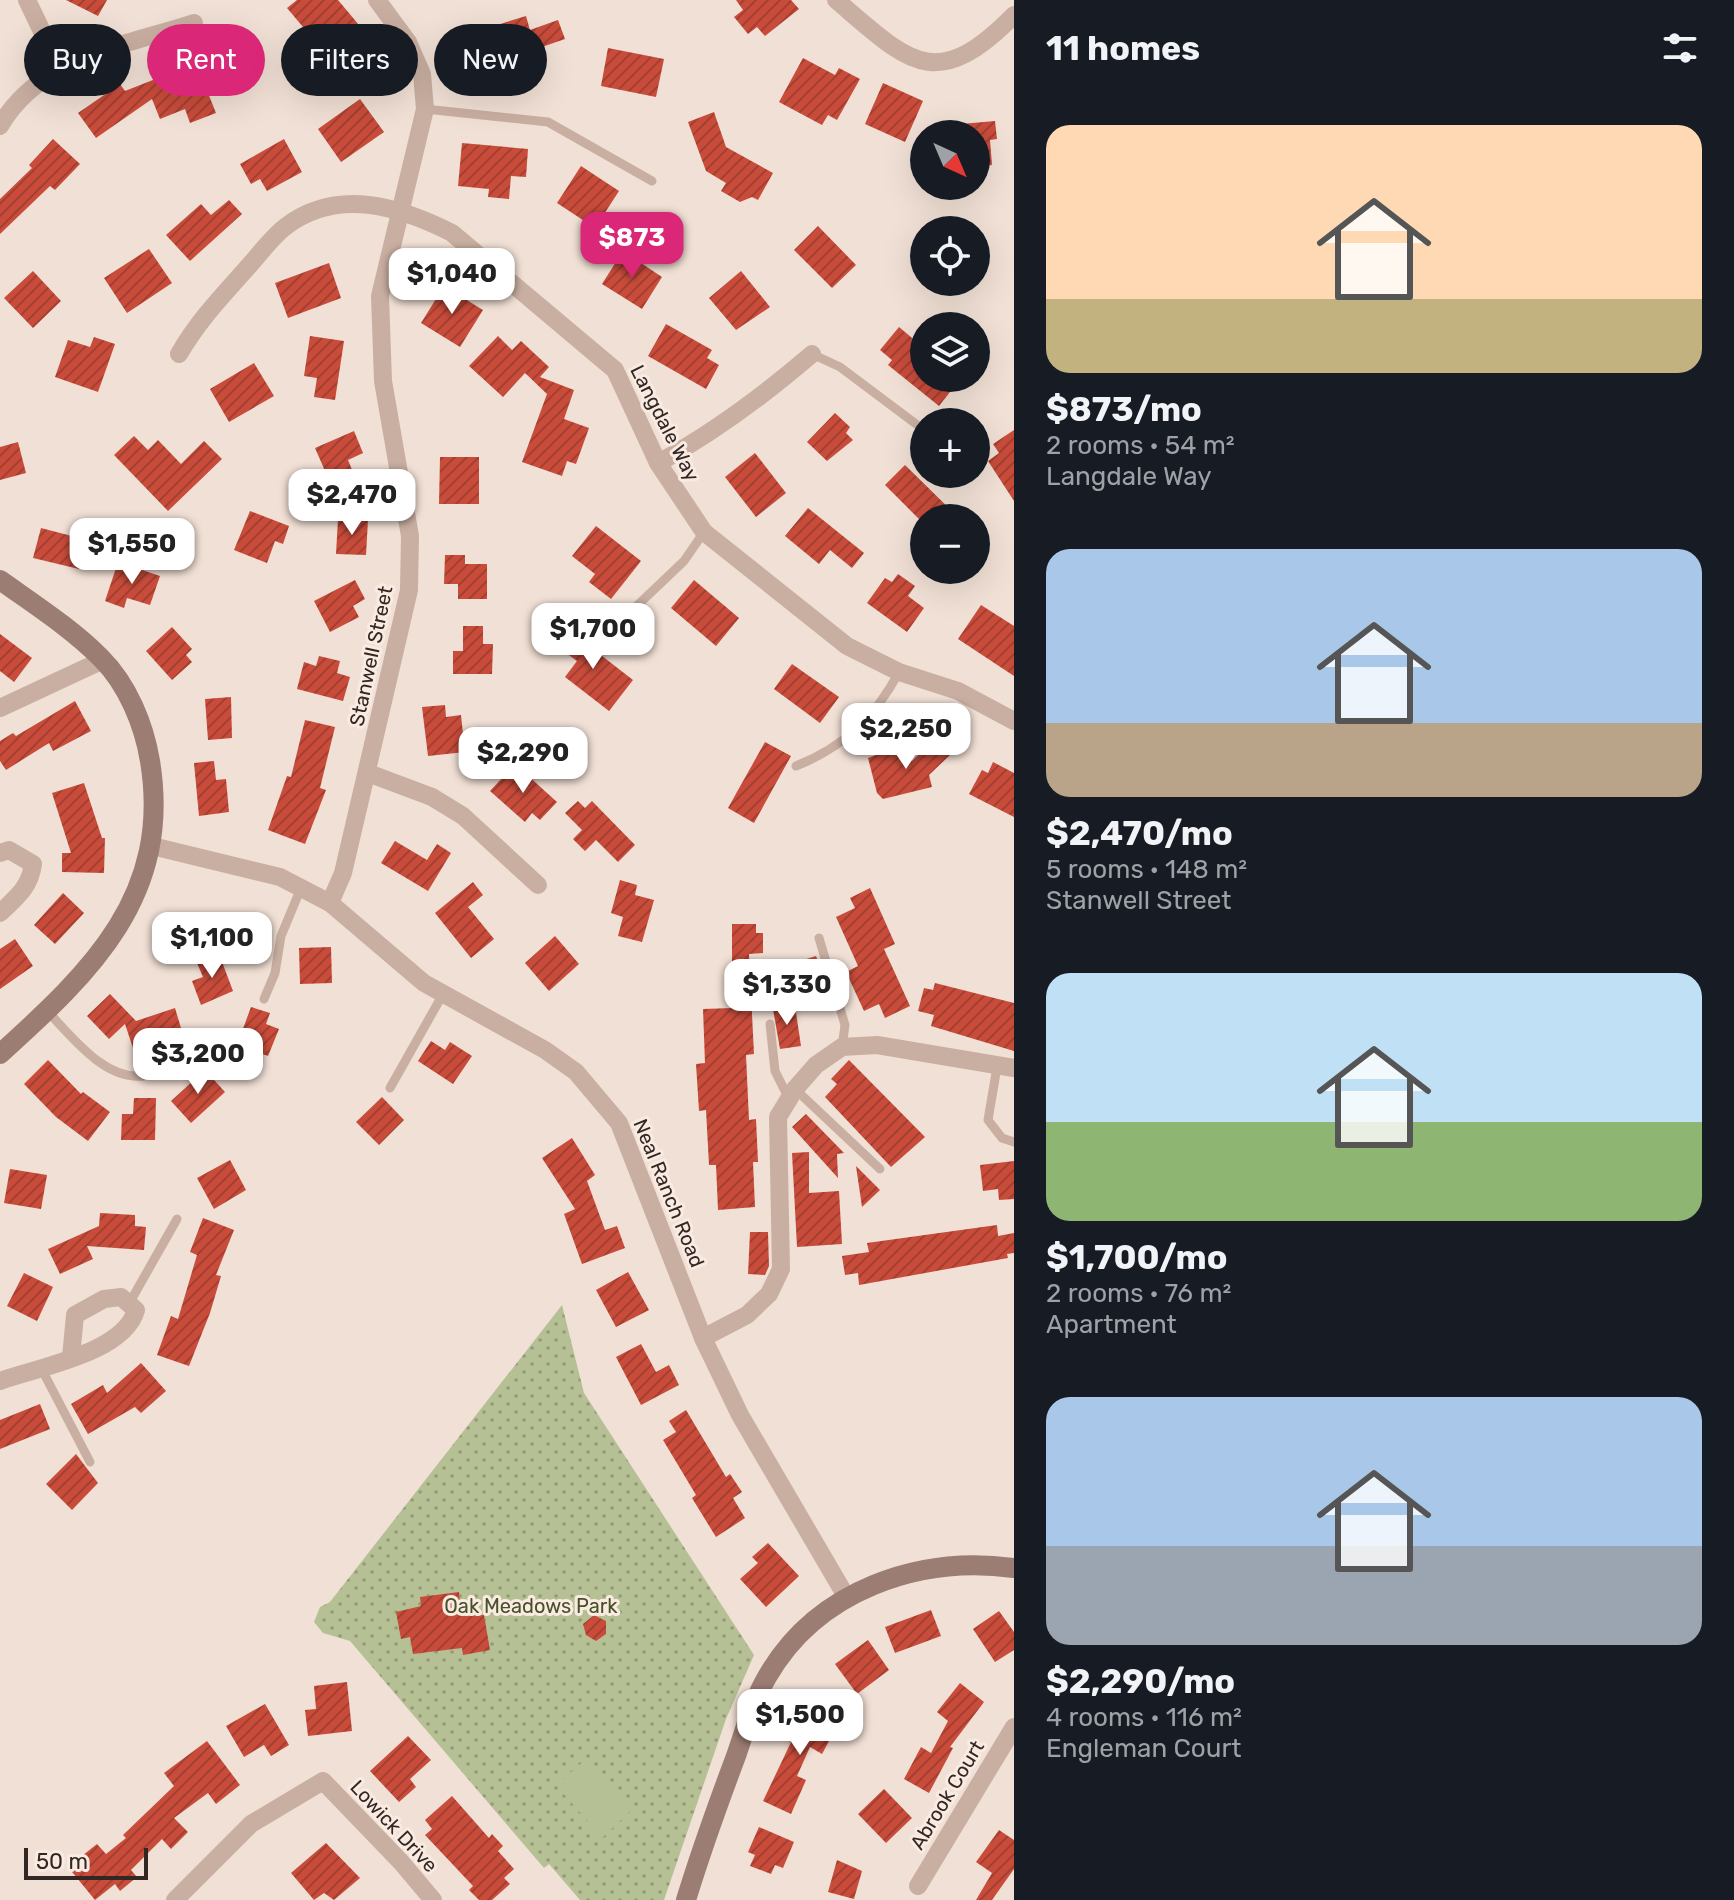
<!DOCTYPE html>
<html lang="en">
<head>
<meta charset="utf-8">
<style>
  :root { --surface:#171b24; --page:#242831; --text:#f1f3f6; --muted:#9ea1a6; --accent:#db2777 }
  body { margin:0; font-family:Rubik,sans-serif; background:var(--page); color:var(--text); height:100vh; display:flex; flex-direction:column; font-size:30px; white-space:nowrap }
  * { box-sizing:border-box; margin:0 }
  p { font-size:26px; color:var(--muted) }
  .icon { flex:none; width:44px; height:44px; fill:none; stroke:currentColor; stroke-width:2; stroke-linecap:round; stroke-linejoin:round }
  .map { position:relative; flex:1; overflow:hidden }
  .drawer { display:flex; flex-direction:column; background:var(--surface); width:720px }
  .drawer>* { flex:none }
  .top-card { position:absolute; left:24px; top:24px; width:760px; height:72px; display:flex; gap:16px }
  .needle { width:52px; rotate:136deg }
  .tools { position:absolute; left:910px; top:120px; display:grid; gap:16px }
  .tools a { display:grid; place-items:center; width:80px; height:80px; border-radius:50%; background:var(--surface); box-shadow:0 8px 32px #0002; font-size:40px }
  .scale { position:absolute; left:24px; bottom:20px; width:124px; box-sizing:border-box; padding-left:8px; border:4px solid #332724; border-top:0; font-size:22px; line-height:28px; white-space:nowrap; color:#332724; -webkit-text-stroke:6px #f9ebe1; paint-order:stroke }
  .price { position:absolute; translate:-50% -68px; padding:0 18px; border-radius:16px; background:#fff; color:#222; font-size:26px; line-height:52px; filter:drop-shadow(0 2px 4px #0008) }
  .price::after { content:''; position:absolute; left:50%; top:48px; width:24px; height:18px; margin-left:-12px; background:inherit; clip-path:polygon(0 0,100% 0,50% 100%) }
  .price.active { background:var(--accent); color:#fff }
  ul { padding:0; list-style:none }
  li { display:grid; align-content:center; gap:16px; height:424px; padding:0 32px }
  li span { display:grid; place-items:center; height:248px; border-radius:24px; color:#555 }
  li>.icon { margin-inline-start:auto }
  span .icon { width:144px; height:144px; fill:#fffc; stroke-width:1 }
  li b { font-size:34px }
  h2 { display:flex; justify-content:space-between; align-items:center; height:96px; padding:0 32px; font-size:34px }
  .chip { padding:0 28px; border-radius:36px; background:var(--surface); box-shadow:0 8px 32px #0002; font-size:28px; line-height:72px }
  .chip.active { background:var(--accent); color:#fff }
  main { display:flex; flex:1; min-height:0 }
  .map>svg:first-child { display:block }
  .park { fill:url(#park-dots) }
  .pitch { fill:#b6c095 }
  .building { fill:url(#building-hatch) }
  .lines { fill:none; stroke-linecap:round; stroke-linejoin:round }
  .lane { stroke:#c9afa1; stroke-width:9 }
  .street { stroke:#c9afa1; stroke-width:18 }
  .secondary { stroke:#9c7d73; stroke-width:20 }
  .labels { text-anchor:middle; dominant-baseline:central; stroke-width:6; stroke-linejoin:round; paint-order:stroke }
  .street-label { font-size:20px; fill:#332724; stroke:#f9ebe1 }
  .park-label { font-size:20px; fill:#475127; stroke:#f9ebe1 }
</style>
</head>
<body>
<main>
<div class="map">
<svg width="1014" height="1900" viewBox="0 0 1014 1900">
  <defs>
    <pattern id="park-dots" width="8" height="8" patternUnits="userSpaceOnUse" patternTransform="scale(2)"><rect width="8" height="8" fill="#b6c095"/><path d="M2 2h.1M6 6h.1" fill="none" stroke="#959c79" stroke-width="1.8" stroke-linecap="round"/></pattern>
    <pattern id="building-hatch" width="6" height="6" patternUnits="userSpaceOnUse" patternTransform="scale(2)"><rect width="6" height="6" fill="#c94c3b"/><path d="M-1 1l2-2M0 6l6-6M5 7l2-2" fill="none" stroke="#a43f31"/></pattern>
  </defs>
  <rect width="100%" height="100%" fill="#f1e0d5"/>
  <!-- park -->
  <polygon class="park" points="562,1305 584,1393 754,1655 726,1719 664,1900 580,1900 549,1864 544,1868 350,1641 323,1633 314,1622 320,1607 330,1602"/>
  <!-- pitch -->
  <polygon class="pitch" points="586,1759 631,1811 602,1838 556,1785"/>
  <!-- building -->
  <g class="building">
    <polygon points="66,0 107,0 98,16"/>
    <polygon points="297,0 338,0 364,31 345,46 329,27 314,40 287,8"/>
    <polygon points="736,0 791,0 799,9 765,36 757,27 748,34 734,17 743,10"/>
    <polygon points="526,16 530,30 558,20 565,39 516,56 524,81 499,90 484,46 502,40 497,25"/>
    <polygon points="608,48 664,59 656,97 601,86"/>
    <polygon points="803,58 835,75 839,68 860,79 837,120 828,115 822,125 779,102"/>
    <polygon points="196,63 216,113 190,123 185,109 160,119 152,99 96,138 78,113 120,84 125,91"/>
    <polygon points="883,83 923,101 905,142 865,124"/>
    <polygon points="360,99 384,132 341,162 318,129"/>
    <polygon points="714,112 726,147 773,173 758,200 752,197 740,202 721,191 726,183 706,171 688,122"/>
    <polygon points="995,121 997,139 990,140 992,165 979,167 976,164 976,134 951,134 950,125"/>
    <polygon points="53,139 80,164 55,190 50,186 0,234 0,199 32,168 29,165"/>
    <polygon points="284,139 302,172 267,191 260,179 251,184 240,164"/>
    <polygon points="462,143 528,149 526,177 511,176 509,199 488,197 489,189 458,186"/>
    <polygon points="581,166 619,191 595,228 557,203"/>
    <polygon points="229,200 242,214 190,261 166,235 201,204 211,215"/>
    <polygon points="818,226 856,265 832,288 794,250"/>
    <polygon points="149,249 172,283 127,313 104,278"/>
    <polygon points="623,251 662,277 642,309 602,284"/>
    <polygon points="329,263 341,298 288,318 275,283"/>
    <polygon points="33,271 61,301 33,328 4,298"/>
    <polygon points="741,271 770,307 736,330 709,298"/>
    <polygon points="444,286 483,310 460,347 421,323"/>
    <polygon points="666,324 712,350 707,358 719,365 706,389 648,356"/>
    <polygon points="899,327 924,348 924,378 961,378 939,406 888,365 892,360 880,350"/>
    <polygon points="310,336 344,341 335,400 314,397 317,378 304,376"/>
    <polygon points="498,336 512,350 521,341 549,367 540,377 574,390 564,419 589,428 576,464 567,461 562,476 522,462 547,394 525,373 503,397 469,366"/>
    <polygon points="94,337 115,344 98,392 55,377 68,340 90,347"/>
    <polygon points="254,363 274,396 229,422 210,389"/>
    <polygon points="835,413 850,427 846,433 853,440 827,461 807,442"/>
    <polygon points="1014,430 1014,501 988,461 999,453 993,444"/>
    <polygon points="354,431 363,453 348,460 355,477 332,487 315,448"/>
    <polygon points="134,436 148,450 158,440 181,464 204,441 222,459 168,511 114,455"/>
    <polygon points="18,442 26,473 0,480 0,447"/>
    <polygon points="755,453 786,493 756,517 725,477"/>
    <polygon points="440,457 479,457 479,504 439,504"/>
    <polygon points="905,465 959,518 936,518 929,511 920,520 885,485"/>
    <polygon points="808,508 864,553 852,568 830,550 819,564 785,536"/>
    <polygon points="250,511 289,526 283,544 275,541 267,563 234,550"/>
    <polygon points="338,519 368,520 366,555 336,554"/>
    <polygon points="596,526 641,561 611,599 589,582 595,574 572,556"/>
    <polygon points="41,528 87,540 79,569 33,558"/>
    <polygon points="445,555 465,555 465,564 487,564 487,599 458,599 458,584 444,584"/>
    <polygon points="118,562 160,576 150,605 127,598 124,608 105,601"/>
    <polygon points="898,574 915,586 908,596 924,608 907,632 867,603 885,578 892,582"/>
    <polygon points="355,580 365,599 353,606 359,617 330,632 314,601"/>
    <polygon points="694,580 739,618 716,646 671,608"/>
    <polygon points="981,605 1014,626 1014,676 958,639"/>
    <polygon points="463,626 483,626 483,644 493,644 492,674 453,674 453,651 463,651"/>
    <polygon points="172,627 192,649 186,655 192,662 172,680 146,651"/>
    <polygon points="566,628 633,680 609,711 565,677 577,661 554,644"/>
    <polygon points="0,634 32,658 14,682 0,671"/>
    <polygon points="319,656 340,661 337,673 350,677 343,701 297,689 304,662 316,666"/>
    <polygon points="792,664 839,697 820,723 774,689"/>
    <polygon points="231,697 232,738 208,740 205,699"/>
    <polygon points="75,701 91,731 53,751 49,743 6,770 0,761 0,741 13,733 16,736"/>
    <polygon points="445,705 446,717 461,715 465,752 428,756 422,707"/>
    <polygon points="305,720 335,727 320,788 326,790 305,844 268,830 287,776 291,777"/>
    <polygon points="936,739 950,755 929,775 932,787 883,799 877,793 868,758 892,749 900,757 907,755 912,761"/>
    <polygon points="765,742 791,756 754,823 728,808"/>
    <polygon points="214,761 216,780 226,779 229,812 199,816 194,763"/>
    <polygon points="993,762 1014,773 1014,817 969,794 982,770 988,773"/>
    <polygon points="515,764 557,802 540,820 532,813 525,822 490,791"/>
    <polygon points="84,783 102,838 105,838 104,873 62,872 62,853 71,853 52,793"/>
    <polygon points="578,801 585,808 592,801 635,845 618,862 596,840 585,851 573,839 582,830 565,813"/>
    <polygon points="395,841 427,860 437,844 451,853 428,891 381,863"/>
    <polygon points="620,880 637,885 635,895 654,900 642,942 618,936 623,917 611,913"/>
    <polygon points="473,882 483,895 468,907 494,939 471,958 435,913"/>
    <polygon points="870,888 895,944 884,949 910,1006 885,1018 879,1004 864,1011 846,972 858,966 836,917 855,908 850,898"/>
    <polygon points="63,893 84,913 55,944 34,925"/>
    <polygon points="732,924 756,924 756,933 763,933 763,953 749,954 754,1054 746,1055 749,1120 756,1119 758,1162 753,1162 755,1207 718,1210 716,1165 709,1165 706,1110 699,1111 696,1064 705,1063 703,1009 732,1008"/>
    <polygon points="555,936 579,964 549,991 525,963"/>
    <polygon points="15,939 33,966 0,989 0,949"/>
    <polygon points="331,947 332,983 300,984 299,948"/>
    <polygon points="219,954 233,991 201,1005 192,981 203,977 197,963"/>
    <polygon points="816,956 823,976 804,983 797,962"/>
    <polygon points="935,983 1014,1003 1014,1051 931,1026 934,1015 918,1011 924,988 933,990"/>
    <polygon points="110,994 136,1021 175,1008 184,1038 135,1054 125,1024 109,1039 87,1016"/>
    <polygon points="795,1006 801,1046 780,1049 773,1009"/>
    <polygon points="251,1007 270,1013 266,1024 279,1029 268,1056 237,1045"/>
    <polygon points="431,1041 445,1050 450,1042 472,1056 453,1084 418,1061"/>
    <polygon points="48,1060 81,1094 83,1092 110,1112 88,1141 56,1117 24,1084"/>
    <polygon points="849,1060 925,1137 891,1167 825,1097 837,1084 831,1079"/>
    <polygon points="205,1070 225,1092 191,1123 171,1101"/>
    <polygon points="382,1097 404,1120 379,1145 356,1122"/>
    <polygon points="134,1098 156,1098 155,1140 121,1140 122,1114 133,1114"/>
    <polygon points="806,1114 844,1153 837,1154 838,1178 792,1127"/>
    <polygon points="572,1138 595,1175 587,1181 605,1230 617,1226 625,1248 582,1264 564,1214 575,1209 542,1158"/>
    <polygon points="809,1152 809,1193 839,1191 842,1244 797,1247 792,1153"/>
    <polygon points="230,1160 246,1190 214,1209 197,1178"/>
    <polygon points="1014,1161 1014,1199 999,1200 998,1189 983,1191 980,1165"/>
    <polygon points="856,1166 880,1190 862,1207"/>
    <polygon points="10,1169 47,1175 41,1209 4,1203"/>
    <polygon points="100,1213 135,1215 135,1226 146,1227 144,1250 87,1246 93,1259 60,1274 48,1249 99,1226"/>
    <polygon points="203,1218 234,1230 216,1275 221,1276 210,1313 189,1366 157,1355 171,1316 178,1319 197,1255 190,1252"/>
    <polygon points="997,1225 998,1236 1014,1233 1014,1253 1007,1254 1008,1258 859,1285 858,1273 845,1275 842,1256 869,1252 867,1243"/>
    <polygon points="750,1232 768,1232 769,1266 765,1275 748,1274"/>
    <polygon points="628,1272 649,1310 616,1327 596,1290"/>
    <polygon points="24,1273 53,1287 37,1321 7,1306"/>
    <polygon points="641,1344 656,1372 669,1365 679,1385 641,1405 616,1357"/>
    <polygon points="141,1363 166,1391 141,1413 135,1407 88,1434 71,1404 103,1385 107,1393"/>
    <polygon points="40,1404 50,1429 0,1449 0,1420"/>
    <polygon points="686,1410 726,1477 730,1474 742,1492 733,1498 745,1518 716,1537 692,1498 696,1495 663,1440 676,1432 669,1421"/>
    <polygon points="76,1454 98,1483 72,1510 46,1484"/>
    <polygon points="768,1543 799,1576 766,1607 740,1579 758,1563 752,1557"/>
    <polygon points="459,1592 461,1616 484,1615 490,1650 463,1655 462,1648 413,1654 410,1637 401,1639 396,1612 421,1606 420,1597"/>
    <polygon points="931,1610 941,1636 895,1653 885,1627"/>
    <polygon points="999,1611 1014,1632 1014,1650 995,1662 973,1629"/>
    <polygon points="594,1615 606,1621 606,1634 596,1641 586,1635 583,1624"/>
    <polygon points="868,1640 889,1670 857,1694 835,1664"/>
    <polygon points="347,1682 352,1731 308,1736 305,1710 316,1709 314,1686"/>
    <polygon points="960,1683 984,1702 950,1747 953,1748 929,1793 904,1779 921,1747 931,1753 948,1721 937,1712"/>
    <polygon points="265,1704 289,1745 271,1756 264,1745 244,1757 226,1726"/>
    <polygon points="817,1706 841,1719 822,1754 810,1747 797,1776 806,1780 791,1814 763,1801 793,1738 787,1735 799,1713 810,1719"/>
    <polygon points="408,1736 431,1760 410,1779 416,1787 399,1802 370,1771"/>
    <polygon points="207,1741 240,1785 216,1804 208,1793 174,1818 188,1832 171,1849 162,1839 131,1870 137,1877 120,1891 115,1884 95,1900 68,1867 97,1844 106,1854 126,1838 123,1835 174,1786 164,1773"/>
    <polygon points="884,1789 912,1818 886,1843 858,1814"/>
    <polygon points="452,1796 489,1838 492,1834 503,1846 498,1851 514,1869 504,1878 510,1884 492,1900 479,1900 469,1890 473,1886 425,1835 432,1829 425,1820"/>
    <polygon points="759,1827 794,1842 783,1868 775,1865 771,1874 750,1866 755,1855 748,1852"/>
    <polygon points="999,1830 1014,1840 1014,1869 992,1900 976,1900 992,1873 976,1862"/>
    <polygon points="326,1843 360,1878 334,1900 324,1893 314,1900 291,1873"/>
    <polygon points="837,1860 862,1871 854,1899 828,1892"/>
  </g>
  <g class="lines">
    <!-- lane -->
    <g class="lane">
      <polyline points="425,109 548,122 652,181"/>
      <polyline points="812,354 840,367 924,430"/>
      <polyline points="601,640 684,561 704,532"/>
      <path d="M796,766C844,747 875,717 899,672"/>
      <polyline points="819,938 845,1025 842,1047"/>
      <polyline points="264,999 275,973 281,936 301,888"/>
      <path d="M46,1010C71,1035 103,1080 143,1076C151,1076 177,1063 191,1060"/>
      <polyline points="770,1024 775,1071 789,1099"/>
      <polyline points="997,1067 988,1120 1002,1138 1014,1142"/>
      <polyline points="390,1088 443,994"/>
      <polyline points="795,1089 880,1169"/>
      <polyline points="130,1302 177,1219"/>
      <polyline points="40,1366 90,1462"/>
    </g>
    <!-- street -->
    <g class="street">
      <polyline points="27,0 59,67"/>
      <path d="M836,0C909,62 935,95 1014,15"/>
      <path d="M0,126C40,57 124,46 194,23"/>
      <path d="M179,354C198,321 222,296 247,268C259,255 271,238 285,227C337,187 399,206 452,233L615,370L658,463L704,532L847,646L899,672L958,691L1014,721"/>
      <path d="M658,463C715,432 763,396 812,354"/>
      <polyline points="0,708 103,660"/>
      <polyline points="368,773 432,797 463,816 538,885"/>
      <polyline points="152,846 280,877 330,903 424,983 545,1050 576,1072 619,1123 703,1338 740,1415 847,1598"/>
      <path d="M0,853L9,850L33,864C30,887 17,897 0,913"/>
      <polyline points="330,903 343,873 409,590 410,536 383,381 380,296 425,109 422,74 408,42 377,0"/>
      <polyline points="703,1338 747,1315 769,1294 781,1269 778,1117 795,1089 816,1065 842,1047 877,1045 1014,1068"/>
      <path d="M0,1381C39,1367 124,1353 136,1310L121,1297L104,1299L75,1315L71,1357"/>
      <polyline points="918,1886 1014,1727"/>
      <polyline points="175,1900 251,1824 323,1781 401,1862 433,1900"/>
    </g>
    <!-- secondary -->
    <g class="secondary">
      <path d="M0,580C35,605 71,628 101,658C128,685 144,725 150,761C172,895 92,971 0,1054"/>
      <path d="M686,1900C701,1851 718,1804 736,1756C745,1730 753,1701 767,1677C817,1590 919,1555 1014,1568"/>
    </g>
  </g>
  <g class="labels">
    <!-- street labels -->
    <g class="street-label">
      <text transform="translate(665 423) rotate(63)">Langdale Way</text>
      <text transform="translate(371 656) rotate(-78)">Stanwell Street</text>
      <text transform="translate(669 1193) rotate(68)">Neal Ranch Road</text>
      <text transform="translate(947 1795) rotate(-59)">Abrook Court</text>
      <text transform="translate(394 1826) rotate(47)">Lowick Drive</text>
    </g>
    <!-- park labels -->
    <g class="park-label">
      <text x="531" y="1606">Oak Meadows Park</text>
    </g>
  </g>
</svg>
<div class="tools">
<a><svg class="needle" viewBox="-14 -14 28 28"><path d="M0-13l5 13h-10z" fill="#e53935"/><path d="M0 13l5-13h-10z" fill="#9ea1a6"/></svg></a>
<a><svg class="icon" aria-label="locate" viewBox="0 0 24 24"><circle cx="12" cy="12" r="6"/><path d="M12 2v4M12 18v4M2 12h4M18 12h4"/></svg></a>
<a><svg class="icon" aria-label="layers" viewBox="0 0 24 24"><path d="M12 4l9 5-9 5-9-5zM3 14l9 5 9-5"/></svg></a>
<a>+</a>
<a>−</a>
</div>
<div class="scale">50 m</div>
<b class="price active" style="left:632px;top:280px">$873</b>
<b class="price" style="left:452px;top:316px">$1,040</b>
<b class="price" style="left:352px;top:537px">$2,470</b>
<b class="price" style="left:132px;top:586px">$1,550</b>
<b class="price" style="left:593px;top:671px">$1,700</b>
<b class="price" style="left:906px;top:771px">$2,250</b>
<b class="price" style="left:523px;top:795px">$2,290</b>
<b class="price" style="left:212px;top:980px">$1,100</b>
<b class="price" style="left:787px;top:1027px">$1,330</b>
<b class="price" style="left:198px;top:1096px">$3,200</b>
<b class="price" style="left:800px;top:1757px">$1,500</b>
<div class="top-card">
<a class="chip">Buy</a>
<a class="chip active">Rent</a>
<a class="chip">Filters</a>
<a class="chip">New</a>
</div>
</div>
<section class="drawer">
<h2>11 homes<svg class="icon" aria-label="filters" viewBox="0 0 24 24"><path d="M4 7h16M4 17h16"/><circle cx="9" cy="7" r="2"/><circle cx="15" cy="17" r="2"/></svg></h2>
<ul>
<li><span style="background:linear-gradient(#ffd9b3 70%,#c2b280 0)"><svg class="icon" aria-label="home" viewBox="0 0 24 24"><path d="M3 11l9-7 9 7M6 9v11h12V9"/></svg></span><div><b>$873/mo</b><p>2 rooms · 54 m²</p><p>Langdale Way</p></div></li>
<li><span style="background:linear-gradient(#a9c7e8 70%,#b9a48a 0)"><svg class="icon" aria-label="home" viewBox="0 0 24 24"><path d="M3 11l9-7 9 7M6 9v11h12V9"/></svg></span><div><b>$2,470/mo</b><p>5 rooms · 148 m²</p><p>Stanwell Street</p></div></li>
<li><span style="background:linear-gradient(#bfe0f5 60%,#8fb573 0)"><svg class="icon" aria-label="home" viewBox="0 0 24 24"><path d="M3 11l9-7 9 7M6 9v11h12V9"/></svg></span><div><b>$1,700/mo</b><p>2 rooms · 76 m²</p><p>Apartment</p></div></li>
<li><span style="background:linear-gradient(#a9c7e8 60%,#9aa5b1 0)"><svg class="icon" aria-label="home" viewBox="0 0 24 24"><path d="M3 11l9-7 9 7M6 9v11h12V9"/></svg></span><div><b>$2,290/mo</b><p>4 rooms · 116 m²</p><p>Engleman Court</p></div></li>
</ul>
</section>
</main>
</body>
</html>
